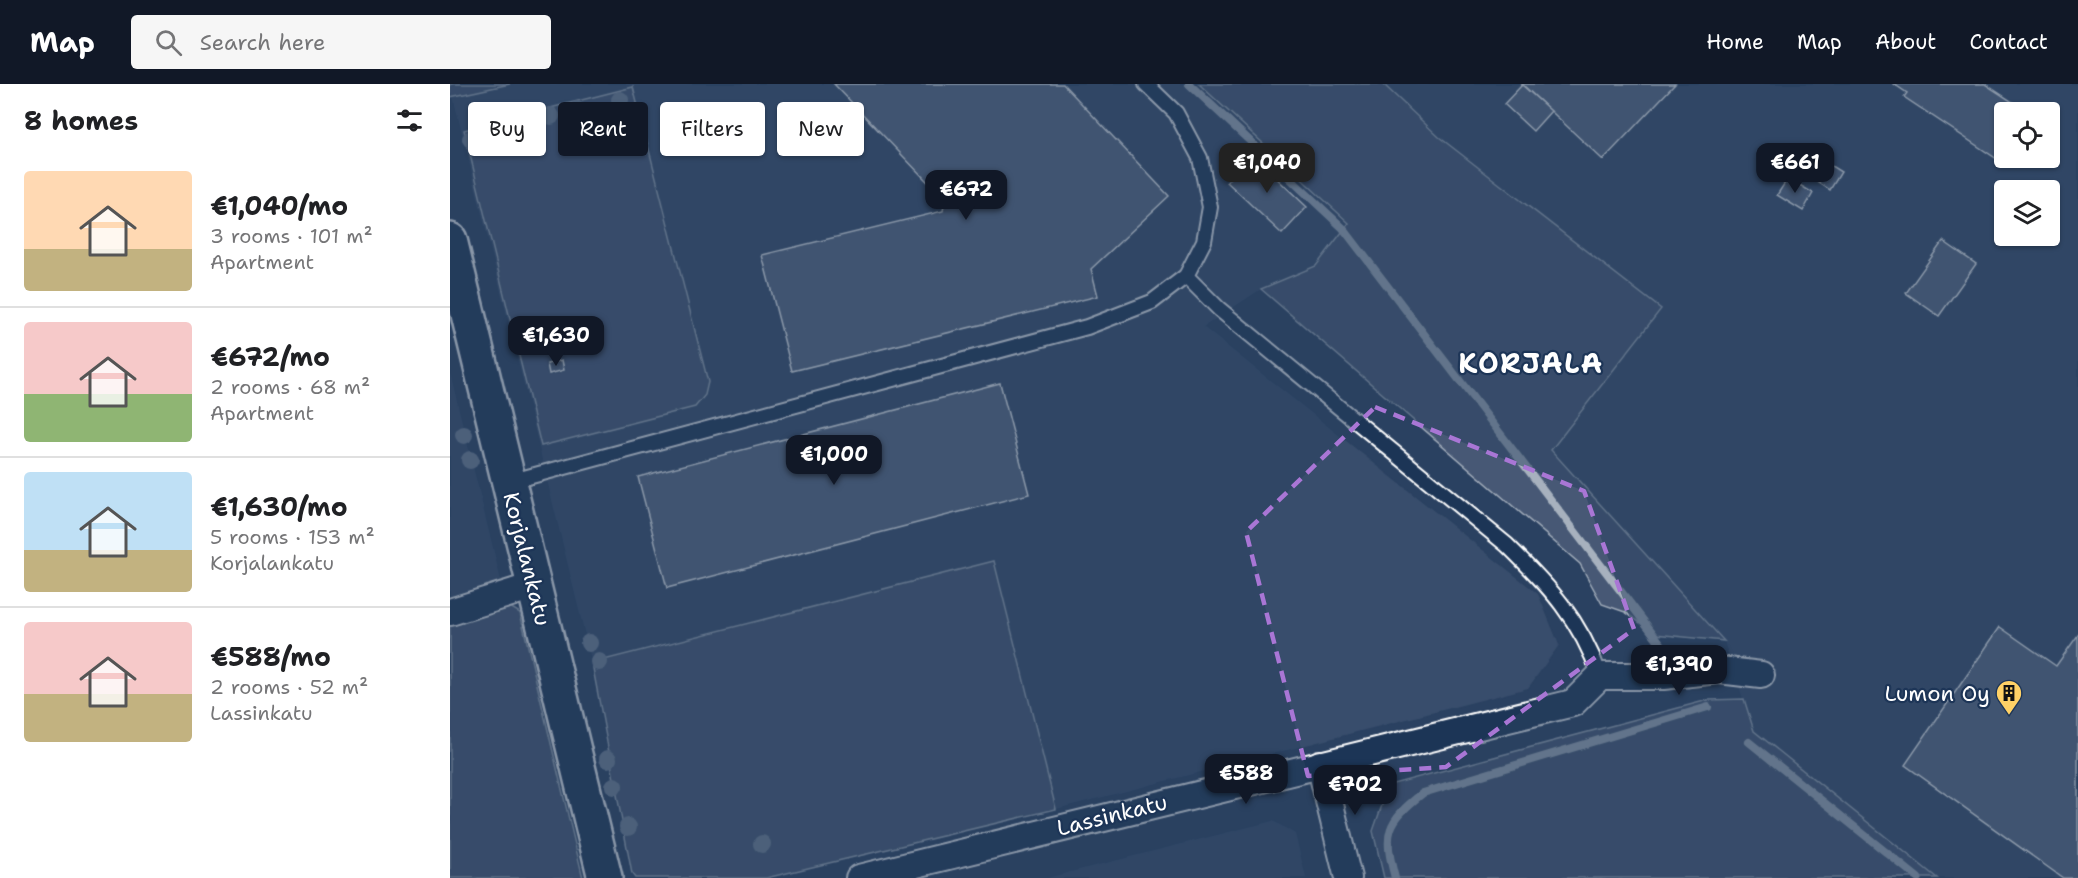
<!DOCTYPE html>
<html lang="en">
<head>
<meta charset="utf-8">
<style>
  :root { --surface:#fff; --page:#f6f6f6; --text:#202124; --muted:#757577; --line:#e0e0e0; --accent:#111827 }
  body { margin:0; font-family:"Shantell Sans",sans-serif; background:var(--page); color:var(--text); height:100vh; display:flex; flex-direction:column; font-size:22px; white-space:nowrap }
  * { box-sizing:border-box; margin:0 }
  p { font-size:20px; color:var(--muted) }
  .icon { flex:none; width:33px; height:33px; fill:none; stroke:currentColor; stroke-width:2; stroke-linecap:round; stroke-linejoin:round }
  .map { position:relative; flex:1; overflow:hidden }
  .sheet { display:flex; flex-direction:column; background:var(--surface); width:450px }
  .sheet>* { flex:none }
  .guide { position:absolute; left:18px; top:18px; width:570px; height:54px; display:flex; gap:12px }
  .tools { position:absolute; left:1544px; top:18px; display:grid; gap:12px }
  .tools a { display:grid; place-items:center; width:66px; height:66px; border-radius:6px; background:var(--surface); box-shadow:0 2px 4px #0004; font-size:30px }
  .price { position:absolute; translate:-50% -51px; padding:0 14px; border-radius:12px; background:var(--accent); color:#fff; font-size:20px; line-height:39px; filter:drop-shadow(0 2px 3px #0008) }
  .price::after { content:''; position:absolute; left:50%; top:36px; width:18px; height:14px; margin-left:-9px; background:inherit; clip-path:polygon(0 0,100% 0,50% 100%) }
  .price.on { background:#222; color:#fff }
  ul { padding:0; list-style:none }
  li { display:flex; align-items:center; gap:18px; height:150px; padding:0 24px }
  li+li { border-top:2px solid var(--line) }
  li span { display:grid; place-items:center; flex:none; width:168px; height:120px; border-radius:6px; color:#555 }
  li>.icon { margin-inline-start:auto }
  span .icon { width:72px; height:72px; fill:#fffc; stroke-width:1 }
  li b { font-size:26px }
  h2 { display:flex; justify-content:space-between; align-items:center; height:72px; padding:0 24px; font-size:26px }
  .tag { padding:0 21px; border-radius:6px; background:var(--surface); box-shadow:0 2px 4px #0004; font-size:21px; line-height:54px }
  .tag.on { background:var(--accent); color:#fff }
  header { display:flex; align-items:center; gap:36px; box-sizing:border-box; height:84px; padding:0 30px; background:var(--accent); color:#fff }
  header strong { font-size:28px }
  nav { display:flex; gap:33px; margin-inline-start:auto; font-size:21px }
  .search { width:420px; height:54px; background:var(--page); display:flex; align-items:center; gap:15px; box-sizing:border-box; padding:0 21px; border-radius:6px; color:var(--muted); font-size:22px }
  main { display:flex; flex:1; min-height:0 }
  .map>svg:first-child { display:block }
  .built { fill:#394e6c; fill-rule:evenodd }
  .green { fill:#465975; stroke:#a2acba; stroke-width:1.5 }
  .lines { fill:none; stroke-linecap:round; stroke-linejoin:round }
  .stream { stroke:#a7b1be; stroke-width:8 }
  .building { fill:#5b6c86; stroke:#fff; stroke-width:1.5 }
  .lane-casing { stroke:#fff; stroke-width:18 }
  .street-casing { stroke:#fff; stroke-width:30 }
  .secondary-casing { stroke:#fff; stroke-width:38 }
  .lane { stroke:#1d3557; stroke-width:14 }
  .street { stroke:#1d3557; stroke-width:26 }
  .secondary { stroke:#1d3557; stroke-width:33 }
  .tree { fill:#76859a }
  .marked { fill:none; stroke:#a976d5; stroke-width:4.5; stroke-dasharray:12 8; stroke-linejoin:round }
  .labels { text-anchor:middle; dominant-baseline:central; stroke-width:4.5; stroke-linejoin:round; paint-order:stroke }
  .street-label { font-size:22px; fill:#fff; stroke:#1d3557 }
  .poi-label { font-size:22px; fill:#fff; stroke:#1d3557; text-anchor:end }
  .district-label { font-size:28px; font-weight:bold; letter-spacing:1.5px; fill:#fff; stroke:#1d3557 }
</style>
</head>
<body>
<header>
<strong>Map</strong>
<div class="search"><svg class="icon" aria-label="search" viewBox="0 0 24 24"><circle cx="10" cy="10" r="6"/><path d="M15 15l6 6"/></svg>Search here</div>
<nav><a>Home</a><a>Map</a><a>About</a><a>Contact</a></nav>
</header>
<main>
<section class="sheet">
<h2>8 homes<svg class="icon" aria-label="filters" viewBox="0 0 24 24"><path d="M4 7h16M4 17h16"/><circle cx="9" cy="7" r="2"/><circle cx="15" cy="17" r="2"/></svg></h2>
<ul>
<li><span style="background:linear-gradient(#ffd9b3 65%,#c2b280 0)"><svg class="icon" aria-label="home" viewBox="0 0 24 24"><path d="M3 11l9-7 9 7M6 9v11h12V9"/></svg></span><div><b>€1,040/mo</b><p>3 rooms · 101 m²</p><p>Apartment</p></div></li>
<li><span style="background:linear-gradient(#f6c9c9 60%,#8fb573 0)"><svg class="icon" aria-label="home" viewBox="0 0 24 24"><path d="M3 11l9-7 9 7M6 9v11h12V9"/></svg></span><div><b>€672/mo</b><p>2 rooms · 68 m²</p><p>Apartment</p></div></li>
<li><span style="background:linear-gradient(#bfe0f5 65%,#c2b280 0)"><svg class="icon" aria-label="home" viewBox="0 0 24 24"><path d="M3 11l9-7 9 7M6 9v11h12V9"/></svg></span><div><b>€1,630/mo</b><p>5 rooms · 153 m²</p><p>Korjalankatu</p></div></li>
<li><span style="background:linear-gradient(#f6c9c9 60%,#c2b280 0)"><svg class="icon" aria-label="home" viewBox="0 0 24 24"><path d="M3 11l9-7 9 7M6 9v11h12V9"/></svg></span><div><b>€588/mo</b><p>2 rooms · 52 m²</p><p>Lassinkatu</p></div></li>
</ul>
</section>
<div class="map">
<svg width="1628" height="794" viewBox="0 0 1628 794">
  <rect width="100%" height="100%" fill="#2a4161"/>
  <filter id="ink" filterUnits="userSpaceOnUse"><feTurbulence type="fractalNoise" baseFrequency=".0167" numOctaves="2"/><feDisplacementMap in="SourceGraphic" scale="12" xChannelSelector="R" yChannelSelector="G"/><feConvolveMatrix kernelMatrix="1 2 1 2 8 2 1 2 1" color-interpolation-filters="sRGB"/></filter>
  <g filter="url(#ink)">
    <!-- built -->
    <g class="built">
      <polygon points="0,0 749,0 899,139 866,182 811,205 753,243 1088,510 1109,561 1078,604 606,725 544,477 142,579"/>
      <path d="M933,0H1628V794H1487L1304,647L1274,557L1101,365L989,53ZM1554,28H1599V74H1554ZM1554,106H1599V152H1554Z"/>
      <polygon points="0,289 51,497 0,513"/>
      <polygon points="823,737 845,750 856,794 597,794"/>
    </g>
    <!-- green -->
    <g class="green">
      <polygon points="0,0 60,0 0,13"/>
      <polygon points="749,0 933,0 989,53 1211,225 1101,366 1274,557 1205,550 1175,528 1152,520 1130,480 811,205 866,182 899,139"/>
      <polygon points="183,3 258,298 255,311 245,323 91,362 14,46"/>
      <polygon points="544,477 606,725 316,794 185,794 182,790 142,579"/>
      <polygon points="55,520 70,529 133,794 0,794 0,537"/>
      <polygon points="1294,615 1304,647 1487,794 934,794 923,747 939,701 1258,616"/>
    </g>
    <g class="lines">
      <!-- stream -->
      <g class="stream">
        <polyline points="739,0 893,144 1215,565"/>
        <polyline points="1299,658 1468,794"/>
        <path d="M945,794C933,749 936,738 973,709L1258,623"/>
      </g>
    </g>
    <!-- building -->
    <g class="building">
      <polygon points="613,0 719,112 641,185 648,212 342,287 312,171 493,127 495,116 384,0"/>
      <polygon points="1072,0 1225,0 1153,76"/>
      <polygon points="1444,0 1535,0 1578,28 1554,28 1554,65 1547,75 1454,13 1457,9"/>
      <polygon points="1072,1 1101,27 1083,47 1054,20"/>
      <polygon points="802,71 857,123 832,150 777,98"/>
      <polygon points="1365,72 1391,88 1380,106 1355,90"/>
      <polygon points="1338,94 1363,109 1353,127 1327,111"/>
      <polygon points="1493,157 1526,180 1489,232 1456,209"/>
      <polygon points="99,237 102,246 87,250 85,240"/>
      <polygon points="112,276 114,286 99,290 97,280"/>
      <polygon points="550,299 579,410 217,504 188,393"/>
      <polygon points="1550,543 1606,582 1628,551 1628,794 1613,794 1455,681"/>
    </g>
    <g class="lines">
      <!-- lane casing -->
      <g class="lane-casing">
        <g id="lane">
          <path d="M736,192L769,225L1057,461C1099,502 1130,535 1150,592"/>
          <polyline points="59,398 637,243 702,218 736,192 754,157 760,123 750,74 726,29 696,0"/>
        </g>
      </g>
      <!-- street casing -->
      <g class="street-casing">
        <g id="street">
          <polyline points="0,528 83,502"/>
          <polyline points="870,680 898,794"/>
          <polyline points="409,794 1123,619 1150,592 1213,592 1269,586 1311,591"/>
        </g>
      </g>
      <!-- secondary casing -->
      <g class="secondary-casing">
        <polyline id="secondary" points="0,156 155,794"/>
      </g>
      <!-- lane -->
      <use href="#lane" class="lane"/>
      <!-- street -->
      <use href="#street" class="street"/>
      <!-- secondary -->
      <use href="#secondary" class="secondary"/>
    </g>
    <!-- trees -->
    <g class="tree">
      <circle cx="170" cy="16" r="9"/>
      <circle cx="127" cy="26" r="9"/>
      <circle cx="101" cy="32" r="9"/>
      <circle cx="56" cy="46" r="9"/>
      <circle cx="21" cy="55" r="9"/>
      <circle cx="14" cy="351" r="9"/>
      <circle cx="20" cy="376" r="9"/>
      <circle cx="139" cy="559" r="9"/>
      <circle cx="149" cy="578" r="9"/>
      <circle cx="158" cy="675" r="9"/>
      <circle cx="164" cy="702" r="9"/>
      <circle cx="178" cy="743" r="9"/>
      <circle cx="312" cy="760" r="9"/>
    </g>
  </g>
  <!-- marked area -->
  <path d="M0 0H1628V794H0ZM925,323L1134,407L1184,545L996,683L858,692L796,448Z" fill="#2a4161" fill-opacity=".55" fill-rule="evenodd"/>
  <path class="marked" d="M925,323L1134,407L1184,545L996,683L858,692L796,448Z"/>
  <!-- icons -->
  <defs>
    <g id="building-pin" transform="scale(1.35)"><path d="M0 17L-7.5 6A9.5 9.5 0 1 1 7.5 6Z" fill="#ffd166" stroke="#1d3557"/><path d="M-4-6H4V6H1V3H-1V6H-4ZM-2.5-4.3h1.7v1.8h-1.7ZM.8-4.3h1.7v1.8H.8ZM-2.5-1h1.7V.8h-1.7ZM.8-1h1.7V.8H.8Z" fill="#111"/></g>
  </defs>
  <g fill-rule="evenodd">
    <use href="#building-pin" x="1559" y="609"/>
  </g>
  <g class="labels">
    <!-- street labels -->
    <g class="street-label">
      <text transform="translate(77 475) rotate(76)">Korjalankatu</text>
      <text transform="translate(662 731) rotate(-14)">Lassinkatu</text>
    </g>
    <!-- poi labels -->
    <g class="poi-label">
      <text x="1540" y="609">Lumon Oy</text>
    </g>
    <!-- district labels -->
    <g class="district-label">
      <text x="1081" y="279">KORJALA</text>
    </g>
  </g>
</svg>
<div class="tools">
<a><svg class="icon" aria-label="locate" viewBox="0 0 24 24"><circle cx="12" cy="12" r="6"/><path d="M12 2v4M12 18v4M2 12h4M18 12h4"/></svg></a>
<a><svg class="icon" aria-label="layers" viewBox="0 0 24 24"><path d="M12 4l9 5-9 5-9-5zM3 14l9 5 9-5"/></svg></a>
</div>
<b class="price on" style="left:817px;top:110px">€1,040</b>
<b class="price" style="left:1345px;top:110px">€661</b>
<b class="price" style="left:516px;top:137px">€672</b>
<b class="price" style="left:106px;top:283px">€1,630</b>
<b class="price" style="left:384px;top:402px">€1,000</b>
<b class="price" style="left:1229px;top:612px">€1,390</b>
<b class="price" style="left:796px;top:721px">€588</b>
<b class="price" style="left:905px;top:732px">€702</b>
<div class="guide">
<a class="tag">Buy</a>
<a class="tag on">Rent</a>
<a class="tag">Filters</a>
<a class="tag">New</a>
</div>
</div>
</main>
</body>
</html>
